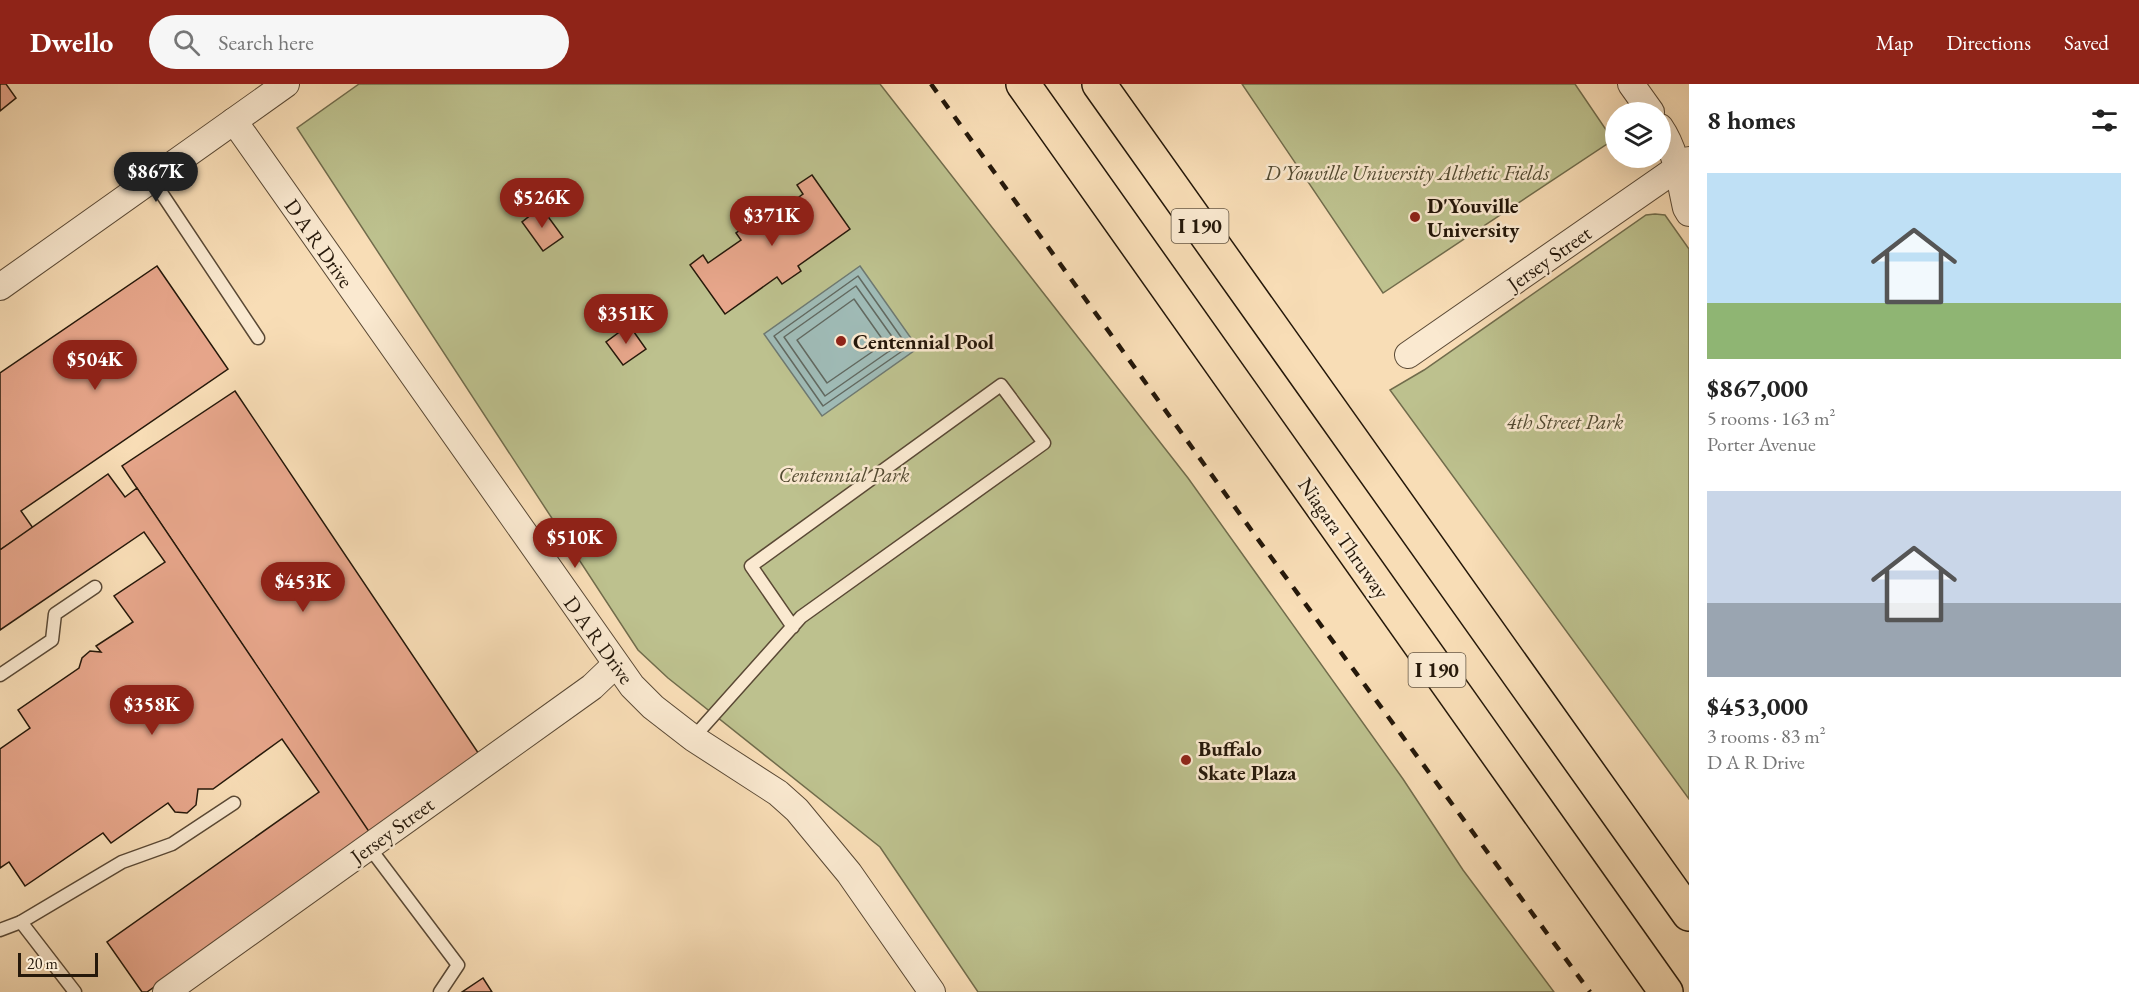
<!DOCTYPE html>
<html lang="en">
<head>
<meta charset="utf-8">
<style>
  :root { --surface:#fff; --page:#f6f6f6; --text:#222; --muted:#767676; --accent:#8f2418 }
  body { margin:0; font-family:"EB Garamond",serif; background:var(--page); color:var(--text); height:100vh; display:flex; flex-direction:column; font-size:22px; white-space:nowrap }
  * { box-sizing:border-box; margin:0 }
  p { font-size:20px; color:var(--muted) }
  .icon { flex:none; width:33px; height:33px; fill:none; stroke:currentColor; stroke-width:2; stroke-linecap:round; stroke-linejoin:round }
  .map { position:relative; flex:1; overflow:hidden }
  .details { display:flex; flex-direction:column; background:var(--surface); width:450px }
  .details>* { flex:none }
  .fabs { position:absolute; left:1605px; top:18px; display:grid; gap:12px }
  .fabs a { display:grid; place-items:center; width:66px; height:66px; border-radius:50%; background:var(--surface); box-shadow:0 6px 24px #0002; font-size:30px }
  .scale { position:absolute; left:18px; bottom:15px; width:80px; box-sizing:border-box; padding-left:6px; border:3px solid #25180a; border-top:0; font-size:16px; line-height:21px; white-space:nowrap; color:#25180a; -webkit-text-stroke:4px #fae9d0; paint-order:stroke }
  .price { position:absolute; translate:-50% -51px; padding:0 14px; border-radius:21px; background:var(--accent); color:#fff; font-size:20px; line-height:39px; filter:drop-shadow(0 2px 3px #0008) }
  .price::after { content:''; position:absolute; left:50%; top:36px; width:18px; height:14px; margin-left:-9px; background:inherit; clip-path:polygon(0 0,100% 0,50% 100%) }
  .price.on { background:#222; color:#fff }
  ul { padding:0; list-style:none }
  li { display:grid; align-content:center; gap:12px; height:318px; padding:0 18px }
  li span { display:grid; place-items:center; height:186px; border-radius:0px; color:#555 }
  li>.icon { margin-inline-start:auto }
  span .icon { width:108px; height:108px; fill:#fffc; stroke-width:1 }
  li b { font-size:26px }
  h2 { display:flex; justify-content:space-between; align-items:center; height:72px; padding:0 18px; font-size:26px }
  header { display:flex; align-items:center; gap:36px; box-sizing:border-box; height:84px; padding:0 30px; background:var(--accent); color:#fff }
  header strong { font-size:28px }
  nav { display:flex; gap:33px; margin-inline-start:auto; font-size:21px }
  .search { width:420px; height:54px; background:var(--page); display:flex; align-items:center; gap:15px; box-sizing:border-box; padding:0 21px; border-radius:33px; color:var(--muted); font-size:22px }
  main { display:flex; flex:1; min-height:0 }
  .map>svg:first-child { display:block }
  .green { fill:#bdc18e; stroke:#716c4c; stroke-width:1.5 }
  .water { fill:#9fbab5; stroke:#6e7971; stroke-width:1.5 }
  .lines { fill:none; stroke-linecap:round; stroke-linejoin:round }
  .shore { stroke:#626960; stroke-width:1.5 }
  .building { fill:#e7a68b; stroke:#25180a; stroke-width:1.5 }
  .service-casing { stroke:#5a4935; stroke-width:15 }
  .minor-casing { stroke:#5a4935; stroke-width:28 }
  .motorway-casing { stroke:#25180a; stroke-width:36 }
  .service { stroke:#fae9d0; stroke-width:12 }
  .minor { stroke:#fae9d0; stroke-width:26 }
  .motorway { stroke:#f8ddb6; stroke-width:33 }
  .rail { stroke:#25180a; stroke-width:4.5; stroke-dasharray:10 10; stroke-linecap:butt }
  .poi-dot { fill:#8f2418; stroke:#fae9d0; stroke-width:2 }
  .labels { text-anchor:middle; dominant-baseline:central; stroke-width:5; stroke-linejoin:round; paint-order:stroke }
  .shield { fill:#fae9d0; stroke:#655745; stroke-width:1.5 }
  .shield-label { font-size:20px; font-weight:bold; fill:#25180a }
  .park-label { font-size:21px; font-style:italic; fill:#534b32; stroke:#fae9d0 }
  .poi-label { font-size:21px; font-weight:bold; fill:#25180a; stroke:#fae9d0; text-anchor:start }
  .street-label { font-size:21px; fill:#25180a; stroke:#fae9d0 }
</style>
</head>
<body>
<header>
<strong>Dwello</strong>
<div class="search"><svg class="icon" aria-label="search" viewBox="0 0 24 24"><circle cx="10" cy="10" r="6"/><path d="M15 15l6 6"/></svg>Search here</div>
<nav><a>Map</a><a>Directions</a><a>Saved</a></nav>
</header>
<main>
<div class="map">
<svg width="1689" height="908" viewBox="0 0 1689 908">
  <rect width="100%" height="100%" fill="#f8ddb6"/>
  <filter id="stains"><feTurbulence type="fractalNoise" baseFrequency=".00333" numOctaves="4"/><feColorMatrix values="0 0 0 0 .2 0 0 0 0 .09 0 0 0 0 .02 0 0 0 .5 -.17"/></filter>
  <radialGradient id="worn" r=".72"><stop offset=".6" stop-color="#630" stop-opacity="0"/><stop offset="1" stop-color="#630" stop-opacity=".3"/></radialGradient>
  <!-- green -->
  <g class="green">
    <polygon points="359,0 880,0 1188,394 1403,695 1463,786 1554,908 978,908 880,763 668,594 638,566 297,44"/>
    <polygon points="1242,0 1575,0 1613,56 1383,209"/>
    <polygon points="1655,130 1665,131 1689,165 1689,715 1390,306 1424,286 1646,131"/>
  </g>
  <!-- water -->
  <polygon class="water" points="860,182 918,264 822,332 764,250"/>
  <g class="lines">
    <!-- shore -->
    <g class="shore">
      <polygon points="858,192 908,263 823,322 774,252"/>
      <polygon points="856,202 898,261 825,312 784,253"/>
      <polygon points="854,215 885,259 827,299 797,256"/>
    </g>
  </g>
  <!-- building -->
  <g class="building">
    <polygon points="0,0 6,0 16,14 0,27"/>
    <polygon points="812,91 850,145 798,182 801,187 782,200 777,193 725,230 690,181 703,171 708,179 741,156 736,149 765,129 769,134 803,110 797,101"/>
    <polygon points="541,123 563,153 543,167 522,138"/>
    <polygon points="157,182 228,285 21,427 33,444 0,466 0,289"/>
    <polygon points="629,241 646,265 623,281 606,258"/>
    <polygon points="235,307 483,676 371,752 122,382"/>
    <polygon points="108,390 125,413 137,404 370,749 147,908 142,908 107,858 319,708 282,655 213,705 198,705 196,721 187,729 175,728 168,719 111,759 103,749 25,802 9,778 0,784 0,665 30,644 18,626 79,584 82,574 90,567 101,568 96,562 133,538 114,512 165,478 144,448 0,546 0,466"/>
    <polygon points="483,894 492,908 462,908"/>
  </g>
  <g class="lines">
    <!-- service casing -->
    <g class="service-casing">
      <g id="service">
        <polyline points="152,95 258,254"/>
        <polyline points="0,591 52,556 55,530 95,503"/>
        <polyline points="693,654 801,533 1044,359 1001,301 751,482 793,543"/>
        <polyline points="369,763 458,881 440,908"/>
        <polyline points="21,838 122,778 172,760 234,719"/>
        <polyline points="0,846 21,838 75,908"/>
      </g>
    </g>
    <!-- minor casing -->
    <g class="minor-casing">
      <g id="minor">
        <polyline points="1631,0 1651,28"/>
        <polyline points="234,37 632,602 653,623 693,654 778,709 797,726 849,789 932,908"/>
        <path d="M1660,43C1676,66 1680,97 1686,124L1689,129"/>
        <polyline points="0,203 286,0"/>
        <polyline points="1408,271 1689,76"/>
        <polyline points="166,908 592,603 615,581"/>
      </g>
    </g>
    <!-- motorway casing -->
    <g class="motorway-casing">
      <g id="motorway">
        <polyline points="1023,0 1666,908"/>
        <polyline points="1099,0 1689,830"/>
      </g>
    </g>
    <!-- service -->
    <use href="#service" class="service"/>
    <!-- minor -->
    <use href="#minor" class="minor"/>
    <!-- motorway -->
    <use href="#motorway" class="motorway"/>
    <!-- rail -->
    <polyline class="rail" points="931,0 1257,454 1590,908"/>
  </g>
  <!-- markers -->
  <g class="poi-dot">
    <circle cx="1415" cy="133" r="6"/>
    <circle cx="841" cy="257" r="6"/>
    <circle cx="1186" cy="676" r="6"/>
  </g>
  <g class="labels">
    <!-- shield labels -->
    <g class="shield">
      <rect x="1171.5" y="125" width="57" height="34" rx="4.5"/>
      <rect x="1408.5" y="569" width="57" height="34" rx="4.5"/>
    </g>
    <g class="shield-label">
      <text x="1200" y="142">I 190</text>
      <text x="1437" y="586">I 190</text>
    </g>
    <!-- park labels -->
    <g class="park-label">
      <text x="1407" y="88">D'Youville University Althetic Fields</text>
      <text x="1565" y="337">4th Street Park</text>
      <text x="844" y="390">Centennial Park</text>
    </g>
    <!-- poi labels -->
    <g class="poi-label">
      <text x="1427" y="121">D'Youville<tspan x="1427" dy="24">University</tspan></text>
      <text x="853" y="257">Centennial Pool</text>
      <text x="1198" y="664">Buffalo<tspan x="1198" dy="24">Skate Plaza</tspan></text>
    </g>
    <!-- street labels -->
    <g class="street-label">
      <text transform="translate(319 159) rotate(55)">D A R Drive</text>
      <text transform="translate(1549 174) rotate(-35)">Jersey Street</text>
      <text transform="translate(1344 454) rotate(55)">Niagara Thruway</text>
      <text transform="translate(599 556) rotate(54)">D A R Drive</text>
      <text transform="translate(392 746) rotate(-36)">Jersey Street</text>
    </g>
  </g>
  <rect width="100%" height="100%" filter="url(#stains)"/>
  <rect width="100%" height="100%" fill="url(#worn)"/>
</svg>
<div class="fabs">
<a><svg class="icon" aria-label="layers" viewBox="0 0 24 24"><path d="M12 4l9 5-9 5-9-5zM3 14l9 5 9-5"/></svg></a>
</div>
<div class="scale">20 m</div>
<b class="price on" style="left:156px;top:119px">$867K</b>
<b class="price" style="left:542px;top:145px">$526K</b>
<b class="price" style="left:772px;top:163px">$371K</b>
<b class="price" style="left:626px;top:261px">$351K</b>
<b class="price" style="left:95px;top:307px">$504K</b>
<b class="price" style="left:575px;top:485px">$510K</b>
<b class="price" style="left:303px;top:529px">$453K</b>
<b class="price" style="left:152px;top:652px">$358K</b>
</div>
<section class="details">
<h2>8 homes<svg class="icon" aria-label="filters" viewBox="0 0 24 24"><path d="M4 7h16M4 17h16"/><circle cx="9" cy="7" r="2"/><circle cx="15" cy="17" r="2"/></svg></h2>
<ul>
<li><span style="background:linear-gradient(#bfe0f5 70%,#8fb573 0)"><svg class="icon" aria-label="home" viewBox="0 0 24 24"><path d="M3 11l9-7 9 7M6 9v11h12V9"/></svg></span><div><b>$867,000</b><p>5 rooms · 163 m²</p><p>Porter Avenue</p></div></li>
<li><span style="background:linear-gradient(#c9d6e8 60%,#9aa5b1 0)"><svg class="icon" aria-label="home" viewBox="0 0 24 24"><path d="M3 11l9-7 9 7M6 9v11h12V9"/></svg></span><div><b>$453,000</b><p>3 rooms · 83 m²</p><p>D A R Drive</p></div></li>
</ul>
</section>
</main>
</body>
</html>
